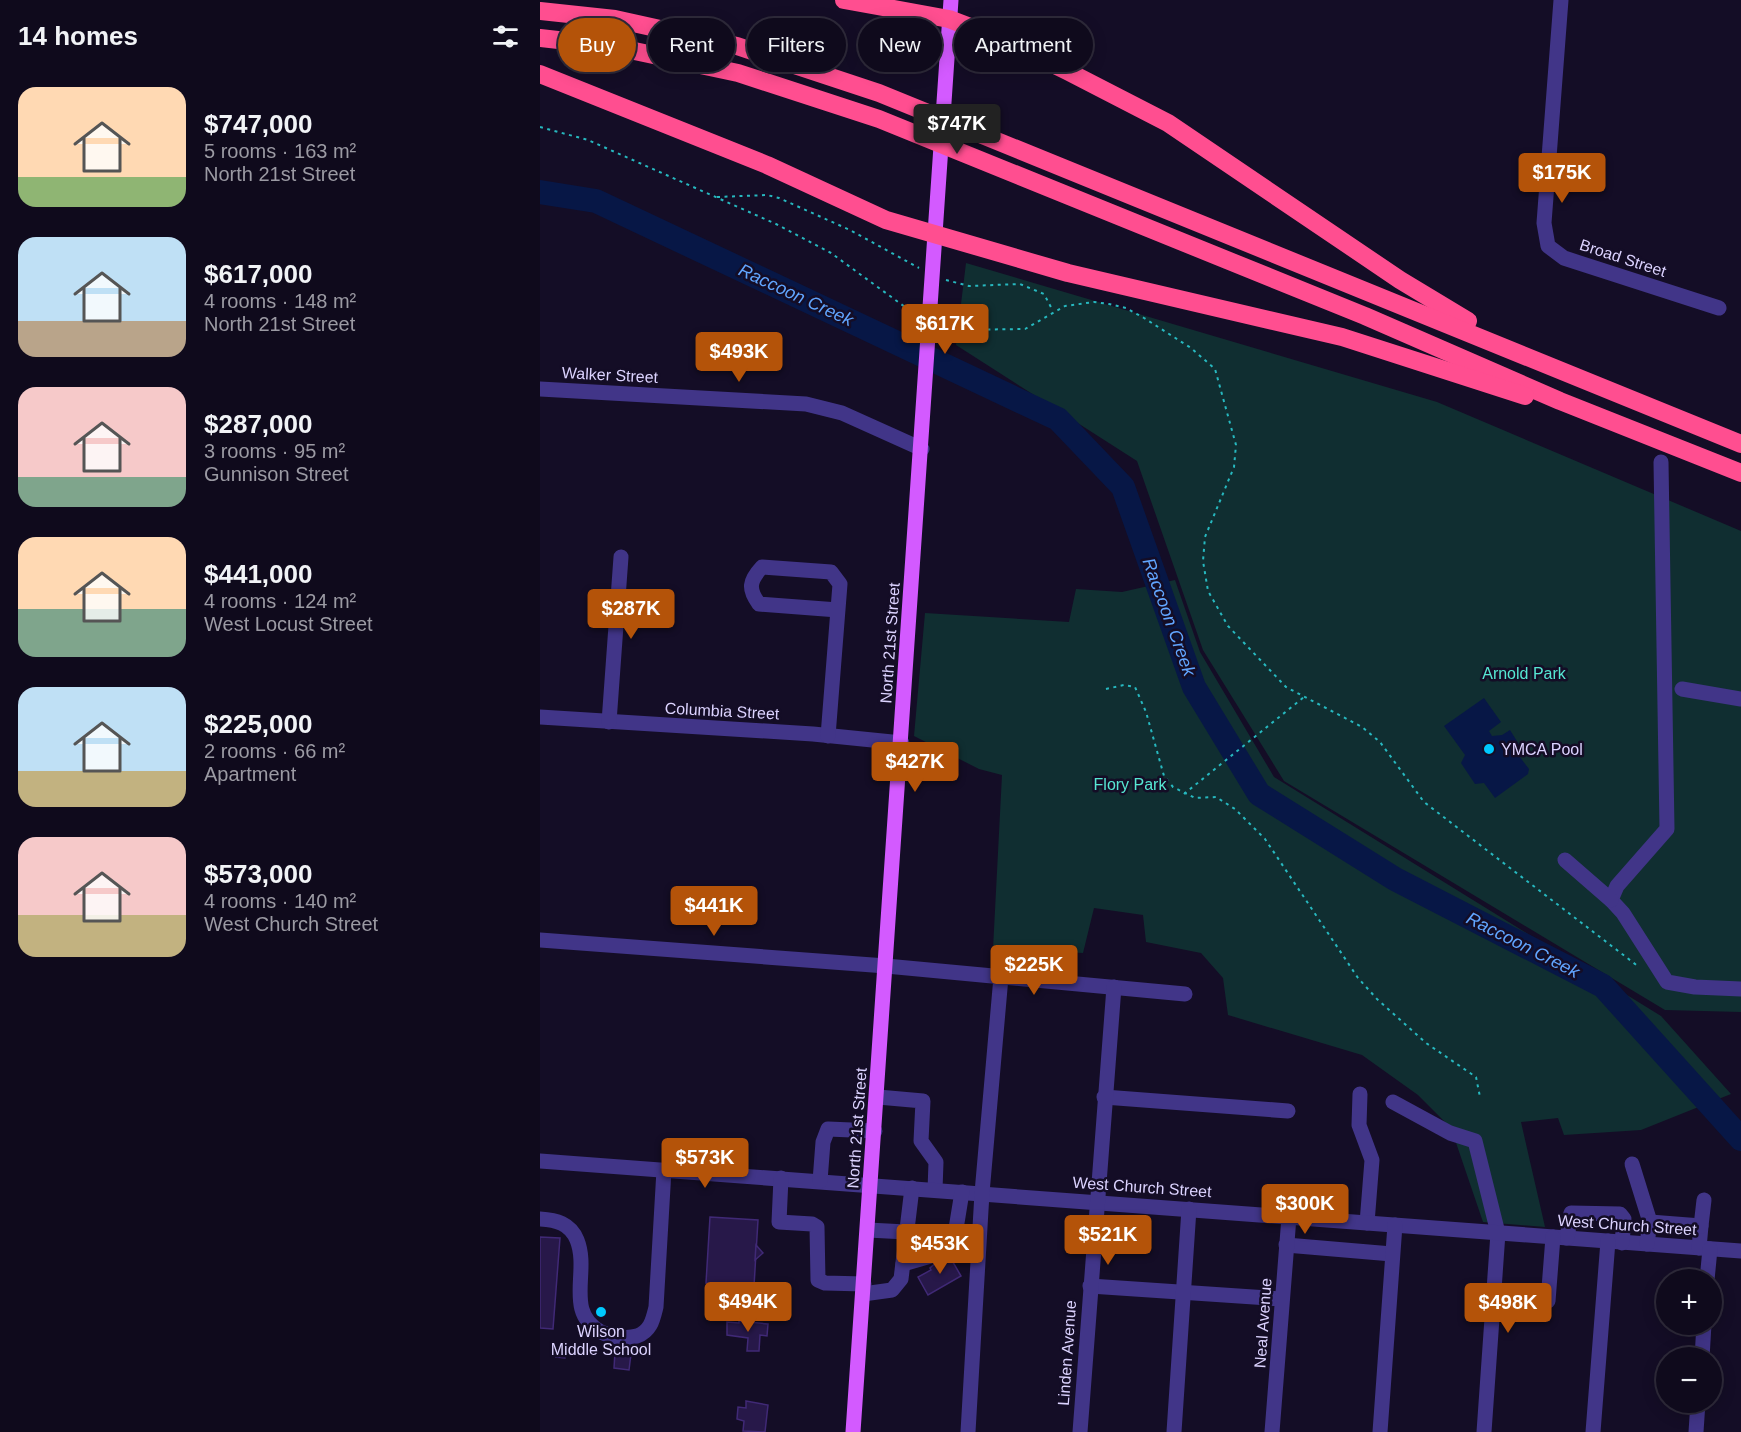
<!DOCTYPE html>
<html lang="en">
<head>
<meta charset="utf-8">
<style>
  :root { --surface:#0f0a1c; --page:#181325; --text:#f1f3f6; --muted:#9b9aa3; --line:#2f2b3b; --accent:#b45309 }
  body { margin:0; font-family:Helvetica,sans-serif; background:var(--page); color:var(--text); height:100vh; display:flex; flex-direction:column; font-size:22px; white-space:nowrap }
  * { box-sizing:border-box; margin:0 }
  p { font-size:20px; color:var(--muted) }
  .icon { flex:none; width:33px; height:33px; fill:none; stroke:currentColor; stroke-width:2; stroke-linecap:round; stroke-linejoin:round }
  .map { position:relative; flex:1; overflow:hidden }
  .sheet { display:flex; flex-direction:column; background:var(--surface); width:540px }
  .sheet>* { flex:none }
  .guide { position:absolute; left:18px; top:18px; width:570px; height:54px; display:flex; gap:12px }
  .fabs { position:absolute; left:1116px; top:1269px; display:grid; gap:12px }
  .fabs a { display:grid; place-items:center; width:66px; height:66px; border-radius:50%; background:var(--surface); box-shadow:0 3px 15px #0003,0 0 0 2px var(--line); font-size:30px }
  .price { position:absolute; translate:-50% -51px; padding:0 14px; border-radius:6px; background:var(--accent); color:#fff; font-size:20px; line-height:39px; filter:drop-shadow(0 2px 3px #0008) }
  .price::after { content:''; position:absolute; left:50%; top:36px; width:18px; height:14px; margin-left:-9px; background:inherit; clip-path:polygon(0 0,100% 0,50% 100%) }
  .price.current { background:#222; color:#fff }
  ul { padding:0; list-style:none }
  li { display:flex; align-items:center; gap:18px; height:150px; padding:0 18px }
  li span { display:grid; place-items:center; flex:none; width:168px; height:120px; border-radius:18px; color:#555 }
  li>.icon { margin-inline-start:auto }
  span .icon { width:72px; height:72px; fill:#fffc; stroke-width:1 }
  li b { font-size:26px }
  h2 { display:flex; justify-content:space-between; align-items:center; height:72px; padding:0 18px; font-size:26px }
  .pill { padding:0 21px; border-radius:27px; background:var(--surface); box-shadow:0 3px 15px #0003,0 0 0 2px var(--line); font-size:21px; line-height:54px }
  .pill.current { background:var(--accent); color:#fff }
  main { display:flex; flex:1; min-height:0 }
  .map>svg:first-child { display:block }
  .green { fill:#102e31 }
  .water { fill:#071746 }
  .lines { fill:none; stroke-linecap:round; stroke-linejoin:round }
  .river { stroke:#071746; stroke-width:24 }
  .building { fill:#271849; stroke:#402976; stroke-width:1.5 }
  .path { stroke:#27b8bf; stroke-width:2; stroke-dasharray:3 4.5; stroke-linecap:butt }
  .minor { stroke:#413588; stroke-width:15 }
  .major { stroke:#d35aff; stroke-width:15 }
  .highway { stroke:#ff4e90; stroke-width:18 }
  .poi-dot { fill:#00c9fe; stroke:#140d26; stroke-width:2 }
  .labels { text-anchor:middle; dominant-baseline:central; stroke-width:5; stroke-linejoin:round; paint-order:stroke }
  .street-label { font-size:16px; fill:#dcd3ff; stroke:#140d26 }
  .park-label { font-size:16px; fill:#56e7d3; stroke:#140d26 }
  .poi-label { font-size:16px; fill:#dcd3ff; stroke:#140d26; text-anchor:start }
  .water-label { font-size:18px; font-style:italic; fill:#61a5ff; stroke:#140d26 }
</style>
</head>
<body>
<main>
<section class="sheet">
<h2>14 homes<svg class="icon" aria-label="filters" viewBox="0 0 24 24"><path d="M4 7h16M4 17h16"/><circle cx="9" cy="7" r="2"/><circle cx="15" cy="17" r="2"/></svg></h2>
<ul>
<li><span style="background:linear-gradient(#ffd9b3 75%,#8fb573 0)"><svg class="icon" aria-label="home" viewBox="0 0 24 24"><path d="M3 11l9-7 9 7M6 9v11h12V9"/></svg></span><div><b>$747,000</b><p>5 rooms · 163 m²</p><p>North 21st Street</p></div></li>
<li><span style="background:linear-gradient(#bfe0f5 70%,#b9a48a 0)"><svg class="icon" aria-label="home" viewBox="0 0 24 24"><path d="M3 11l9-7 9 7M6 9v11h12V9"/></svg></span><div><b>$617,000</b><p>4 rooms · 148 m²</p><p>North 21st Street</p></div></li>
<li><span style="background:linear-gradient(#f6c9c9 75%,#7fa58c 0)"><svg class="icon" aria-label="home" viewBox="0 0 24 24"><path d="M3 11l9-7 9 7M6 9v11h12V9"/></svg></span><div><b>$287,000</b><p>3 rooms · 95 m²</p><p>Gunnison Street</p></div></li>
<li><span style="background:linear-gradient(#ffd9b3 60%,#7fa58c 0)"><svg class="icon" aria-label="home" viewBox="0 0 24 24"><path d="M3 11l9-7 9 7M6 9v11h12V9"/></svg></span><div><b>$441,000</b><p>4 rooms · 124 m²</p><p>West Locust Street</p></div></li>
<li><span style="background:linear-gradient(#bfe0f5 70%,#c2b280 0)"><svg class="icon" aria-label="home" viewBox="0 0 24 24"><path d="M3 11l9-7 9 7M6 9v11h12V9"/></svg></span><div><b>$225,000</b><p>2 rooms · 66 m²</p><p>Apartment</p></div></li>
<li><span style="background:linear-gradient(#f6c9c9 65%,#c2b280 0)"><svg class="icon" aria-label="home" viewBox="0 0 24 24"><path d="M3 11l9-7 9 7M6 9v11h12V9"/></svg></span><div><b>$573,000</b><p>4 rooms · 140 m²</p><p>West Church Street</p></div></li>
</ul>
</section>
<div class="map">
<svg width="1201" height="1432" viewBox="0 0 1201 1432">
  <rect width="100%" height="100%" fill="#140d26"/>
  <!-- green -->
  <g class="green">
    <polygon points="426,263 897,402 1201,531 1201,1012 1125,1010 744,781 663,650 597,461 416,345"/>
    <polygon points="635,580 660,652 734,777 1121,1016 1191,1094 1101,1130 1024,1135 1018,1118 981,1122 1005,1227 943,1222 911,1128 878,1095 822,1055 688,1015 683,978 661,953 606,942 603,915 554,908 543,953 453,949 462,775 439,769 374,736 385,613 529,622 536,589 582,592"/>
  </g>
  <!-- water -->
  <polygon class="water" points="944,698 961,722 949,731 952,736 962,735 970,730 980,746 976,752 989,769 988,774 955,798 944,783 935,784 921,763 925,755 904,726"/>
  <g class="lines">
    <!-- river -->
    <polyline class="river" points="0,192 56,201 518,419 583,487 654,687 719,794 855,879 1063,986 1201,1139"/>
  </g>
  <!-- building -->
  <g class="building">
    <polygon points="170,1217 218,1220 214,1286 166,1283"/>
    <polygon points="0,1237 20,1238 13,1329 0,1328"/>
    <polygon points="216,1245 223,1253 215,1260"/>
    <polygon points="410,1257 421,1276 388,1295 378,1277 391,1270 390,1268 399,1260"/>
    <polygon points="199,1321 228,1324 227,1336 220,1335 219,1351 207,1351 208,1338 187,1335 187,1322 199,1323"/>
    <polygon points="16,1347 26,1347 25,1358 16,1357"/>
    <polygon points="75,1352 91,1354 89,1370 74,1368"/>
    <polygon points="206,1401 228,1405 225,1432 203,1431 204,1421 197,1419 198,1407 206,1408"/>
  </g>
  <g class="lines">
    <!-- path -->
    <g class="path">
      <polyline points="0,127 48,140 236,224 291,253 376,315"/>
      <polyline points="177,197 227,195 239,198 310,230 379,268"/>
      <polyline points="406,280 429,286 480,284 504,294 513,311"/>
      <polyline points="403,327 410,330 485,329 525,306 554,302 569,304 586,308 604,318 651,348 675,369 696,445 694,467 665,537 663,561 668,591 688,626 746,687 822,727 840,742 884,802 1099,967"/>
      <polyline points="566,689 584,685 595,687 606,712 624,776 633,787 655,798 676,797 695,809 725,839 818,978 837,999 886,1043 936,1077 940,1097"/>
      <polyline points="644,794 764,697"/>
    </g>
    <!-- minor -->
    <g class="minor">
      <polyline points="1021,0 1004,223 1008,246 1024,258 1179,308"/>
      <polyline points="0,389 266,404 302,413 382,449"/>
      <polyline points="1121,462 1127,829 1077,886 1071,900 1083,913 1127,982 1155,987 1201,989"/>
      <polyline points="1142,689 1201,699"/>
      <polyline points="0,717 273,734 362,743"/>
      <polyline points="69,722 81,557"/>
      <path d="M288,736L300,584L291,572L222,567C209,581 208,589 219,604L298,610"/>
      <polyline points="1025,860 1071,900"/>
      <polyline points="0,940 346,966 645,994"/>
      <polyline points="820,1094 819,1125 832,1160 827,1223"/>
      <polyline points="338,1097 383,1101 381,1141 396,1162 395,1190"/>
      <polyline points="564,1097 748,1111"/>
      <polyline points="853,1102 910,1133 935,1141 958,1233 944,1432"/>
      <polyline points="0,1161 1201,1251"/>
      <polyline points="1092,1164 1110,1222 1107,1244"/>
      <polyline points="241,1178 239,1222 272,1224 277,1227 278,1280 285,1283 324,1284"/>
      <polyline points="280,1181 283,1142 288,1129 335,1131"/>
      <path d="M0,1219C16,1220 30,1223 37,1240C50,1272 24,1312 61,1332C71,1337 86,1339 97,1336C111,1331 113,1319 116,1307L124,1170"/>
      <polyline points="1110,1222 1161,1226 1159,1248"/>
      <polyline points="1161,1226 1164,1200"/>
      <polyline points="328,1230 366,1232"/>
      <polyline points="1027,1238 1031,1213 1080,1214 1084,1219 1082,1243"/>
      <polyline points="746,1245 852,1254"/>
      <polyline points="363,1264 408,1251 415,1235 422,1192"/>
      <polyline points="1167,1280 1170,1249"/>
      <polyline points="550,1286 742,1299"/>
      <polyline points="323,1294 352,1290 361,1279 372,1188"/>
      <polyline points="1008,1301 1013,1237"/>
      <polyline points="1162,1358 1164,1324"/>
      <polyline points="428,1432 442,1193 461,977"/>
      <polyline points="540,1432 574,987"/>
      <polyline points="634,1432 649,1209"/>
      <polyline points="732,1432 749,1217"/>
      <polyline points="840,1432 855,1225"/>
      <polyline points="1053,1432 1068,1241"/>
      <polyline points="1156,1432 1158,1402"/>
    </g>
    <!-- major -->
    <polyline class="major" points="313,1432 411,0"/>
    <!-- highway -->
    <g class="highway">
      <polyline points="304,0 409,19 464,40 527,71 628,123 860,280 928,321"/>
      <polyline points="0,11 75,19 197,46 339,93 1201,444"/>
      <polyline points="0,38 71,46 198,73 339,119 825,316 1020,401 1201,473"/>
      <polyline points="0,74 227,165 346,220 528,273 802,337 985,396"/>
    </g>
  </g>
  <!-- markers -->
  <g class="poi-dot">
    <circle cx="949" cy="749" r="6"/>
    <circle cx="61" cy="1312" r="6"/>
  </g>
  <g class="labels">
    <!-- street labels -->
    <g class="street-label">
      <text transform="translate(1083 258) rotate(18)">Broad Street</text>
      <text transform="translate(70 375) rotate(3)">Walker Street</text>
      <text transform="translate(350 643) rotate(-86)">North 21st Street</text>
      <text transform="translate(182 711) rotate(3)">Columbia Street</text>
      <text transform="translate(317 1128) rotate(-86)">North 21st Street</text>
      <text transform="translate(602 1187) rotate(4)">West Church Street</text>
      <text transform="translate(1087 1225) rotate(4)">West Church Street</text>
      <text transform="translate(723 1323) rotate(-86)">Neal Avenue</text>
      <text transform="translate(527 1353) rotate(-86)">Linden Avenue</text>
    </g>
    <!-- park labels -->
    <g class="park-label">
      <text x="984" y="673">Arnold Park</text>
      <text x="590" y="784">Flory Park</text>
    </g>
    <!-- poi labels -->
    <g class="poi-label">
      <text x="961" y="749">YMCA Pool</text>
      <text x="61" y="1331" text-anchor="middle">Wilson<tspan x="61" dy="18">Middle School</tspan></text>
    </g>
    <!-- water labels -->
    <g class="water-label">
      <text transform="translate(256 295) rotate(25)">Raccoon Creek</text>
      <text transform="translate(629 617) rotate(70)">Raccoon Creek</text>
      <text transform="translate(983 945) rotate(27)">Raccoon Creek</text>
    </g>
  </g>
</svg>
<div class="fabs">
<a>+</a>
<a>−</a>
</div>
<b class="price current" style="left:417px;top:155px">$747K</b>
<b class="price" style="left:1022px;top:204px">$175K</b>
<b class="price" style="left:405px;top:355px">$617K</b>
<b class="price" style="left:199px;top:383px">$493K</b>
<b class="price" style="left:91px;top:640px">$287K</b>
<b class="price" style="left:375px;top:793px">$427K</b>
<b class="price" style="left:174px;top:937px">$441K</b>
<b class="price" style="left:494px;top:996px">$225K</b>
<b class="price" style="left:165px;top:1189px">$573K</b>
<b class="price" style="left:765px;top:1235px">$300K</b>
<b class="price" style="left:568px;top:1266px">$521K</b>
<b class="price" style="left:400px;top:1275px">$453K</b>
<b class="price" style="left:208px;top:1333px">$494K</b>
<b class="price" style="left:968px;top:1334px">$498K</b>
<div class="guide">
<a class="pill current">Buy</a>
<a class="pill">Rent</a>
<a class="pill">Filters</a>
<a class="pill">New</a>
<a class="pill">Apartment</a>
</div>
</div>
</main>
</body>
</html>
